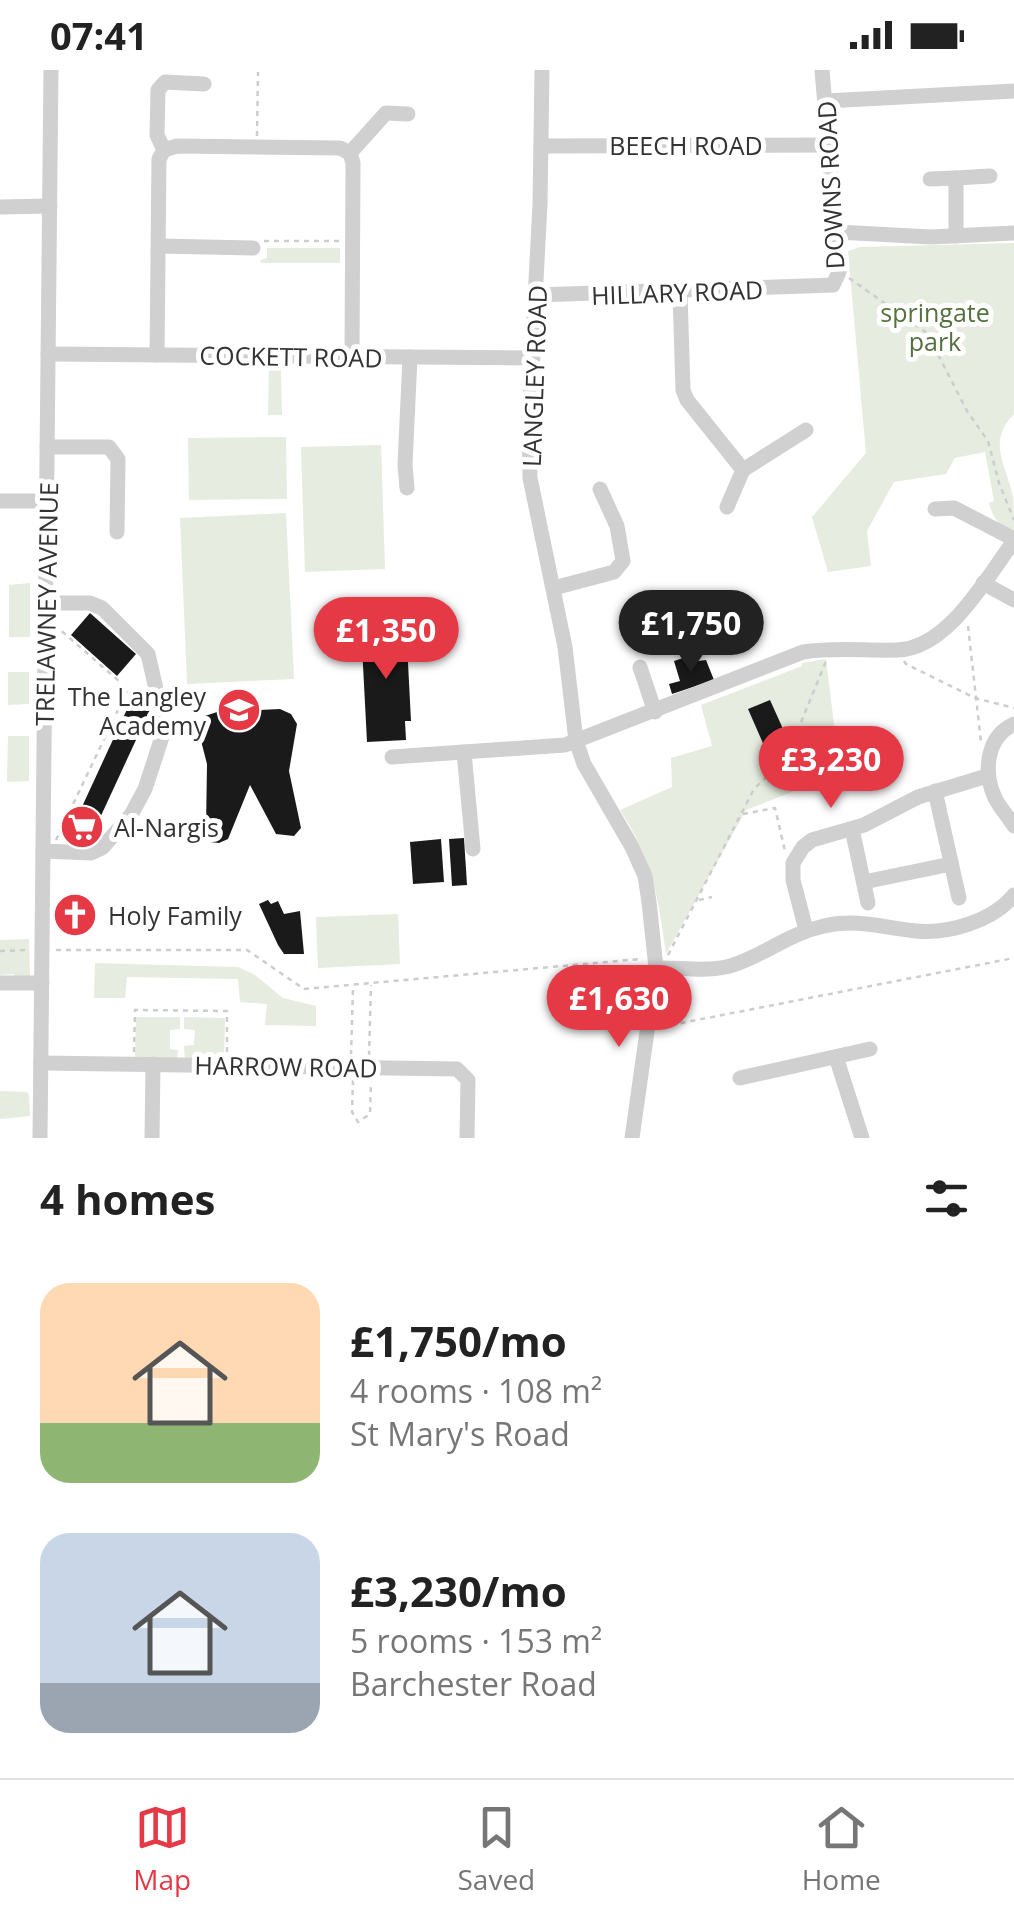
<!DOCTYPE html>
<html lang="en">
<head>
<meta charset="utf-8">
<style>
  :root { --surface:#fff; --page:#f2f2f2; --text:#222; --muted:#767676; --line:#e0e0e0; --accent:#e63946 }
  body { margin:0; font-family:"Open Sans",sans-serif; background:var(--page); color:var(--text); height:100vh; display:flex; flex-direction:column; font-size:38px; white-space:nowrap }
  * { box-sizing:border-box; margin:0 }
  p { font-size:32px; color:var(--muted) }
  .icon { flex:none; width:55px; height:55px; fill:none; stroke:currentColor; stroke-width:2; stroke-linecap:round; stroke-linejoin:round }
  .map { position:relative; height:1068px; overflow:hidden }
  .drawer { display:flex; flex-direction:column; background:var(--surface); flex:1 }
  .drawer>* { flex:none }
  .price { position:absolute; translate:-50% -85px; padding:0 22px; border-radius:35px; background:var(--accent); color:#fff; font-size:32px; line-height:65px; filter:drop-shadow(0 2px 5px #0008) }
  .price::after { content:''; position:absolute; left:50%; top:60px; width:30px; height:22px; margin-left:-15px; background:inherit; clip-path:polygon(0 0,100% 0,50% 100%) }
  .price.on { background:#222; color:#fff }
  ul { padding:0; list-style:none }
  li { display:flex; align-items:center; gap:30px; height:250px; padding:0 40px }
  li span { display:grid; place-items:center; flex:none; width:280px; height:200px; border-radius:30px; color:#555 }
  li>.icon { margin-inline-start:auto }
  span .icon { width:120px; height:120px; fill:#fffc; stroke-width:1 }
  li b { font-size:42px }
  h2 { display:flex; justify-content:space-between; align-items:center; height:120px; padding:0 40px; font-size:42px }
  .status { display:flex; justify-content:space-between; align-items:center; height:70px; padding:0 50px; background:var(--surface); direction:ltr }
  .status svg { height:28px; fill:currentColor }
  .tabs { display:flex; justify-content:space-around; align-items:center; height:140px; border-top:2px solid var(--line); background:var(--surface); font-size:28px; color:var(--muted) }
  .tabs a { display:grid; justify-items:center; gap:5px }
  .tabs .on { color:var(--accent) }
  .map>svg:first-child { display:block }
  .green { fill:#e6ecdf }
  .building { fill:#1a1a1a }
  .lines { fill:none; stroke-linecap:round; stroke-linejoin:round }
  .path { stroke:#cdcdcd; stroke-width:2.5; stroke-dasharray:5 5; stroke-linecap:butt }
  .minor { stroke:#d0d0d0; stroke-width:15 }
  .labels { text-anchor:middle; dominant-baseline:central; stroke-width:10; stroke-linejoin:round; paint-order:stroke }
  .street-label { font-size:25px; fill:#333; stroke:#fff }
  .park-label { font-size:25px; fill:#56703f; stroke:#fff }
  .poi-label { font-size:25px; fill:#333; stroke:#fff; text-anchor:start }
</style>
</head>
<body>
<div class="status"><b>07:41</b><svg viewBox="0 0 49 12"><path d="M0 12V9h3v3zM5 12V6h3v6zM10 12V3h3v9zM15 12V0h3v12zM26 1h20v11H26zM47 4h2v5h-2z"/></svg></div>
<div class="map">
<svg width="1014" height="1068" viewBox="0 0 1014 1068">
  <rect width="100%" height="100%" fill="#fff"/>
  <!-- green -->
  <g class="green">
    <path d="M1014,173V344C986,372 1007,397 1013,427C1014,437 1014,449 1014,459L1011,463C998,454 993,448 989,433L994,431L985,382L955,388L946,404L894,412L867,461L871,496L828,502L812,447L866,383L848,181L860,177Z"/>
    <polygon points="267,178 340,178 340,193 261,193 260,190 267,188"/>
    <polygon points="281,298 282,345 268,345 269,299"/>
    <polygon points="286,367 287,429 189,430 188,368"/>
    <polygon points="381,375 385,499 305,502 301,377"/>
    <polygon points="286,443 294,609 187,614 180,448"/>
    <polygon points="30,513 30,567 9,567 9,515"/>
    <path d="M826,589L840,703L746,740L666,884C658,825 653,791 620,740L672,717L671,688L712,676L701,635L802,596V593Z"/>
    <polygon points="8,602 29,602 29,634 8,635"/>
    <polygon points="8,666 29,666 29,711 7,712"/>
    <polygon points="398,844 400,894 318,898 316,847"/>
    <polygon points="29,869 30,907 14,909 14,904 0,905 0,870"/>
    <polygon points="95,893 238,897 255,905 283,928 316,936 316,956 265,955 267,934 240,932 238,909 127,907 125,928 94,928"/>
    <polygon points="136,947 180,947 180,959 170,960 170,979 178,980 177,992 135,990"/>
    <polygon points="184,947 225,948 224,992 185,992 184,976 194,975 195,960 184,959"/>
    <polygon points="0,1021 26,1022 29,1024 30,1046 0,1049"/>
  </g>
  <!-- building -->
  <g class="building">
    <polygon points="90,543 136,584 117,606 71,565"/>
    <polygon points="406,554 411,651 405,651 406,670 367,672 361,557"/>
    <polygon points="686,587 690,592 706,590 714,610 672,624 669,614 680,611 674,591"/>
    <polygon points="135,622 154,631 87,776 68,767"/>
    <polygon points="770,630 788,670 766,680 748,639"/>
    <polygon points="280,639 291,644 297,654 289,701 301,758 294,766 276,764 250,715 228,769 219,773 210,772 206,759 207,694 198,659 205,646 217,642"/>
    <polygon points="464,768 467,815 452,816 449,769"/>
    <polygon points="441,769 444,812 413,814 410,772"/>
    <polygon points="268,830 271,834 278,831 284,844 300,841 304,884 284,884 278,875 259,834"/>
  </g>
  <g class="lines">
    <!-- path -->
    <g class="path">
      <polyline points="257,66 258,2"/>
      <polyline points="264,171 341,171"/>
      <polyline points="849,208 927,263 967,341 988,371 999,413 1014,450"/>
      <polyline points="968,556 981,672"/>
      <polyline points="904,591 906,594 975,628 1014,638"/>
      <polyline points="743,744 775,738 785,781"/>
      <polyline points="56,770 128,619 57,557"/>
      <polyline points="699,830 712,827"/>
      <polyline points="56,880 247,880 304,919 640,889"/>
      <polyline points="0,881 28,880"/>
      <polyline points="668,885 754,719 781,693 793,672 826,591"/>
      <polyline points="661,957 1014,888"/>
      <polyline points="134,982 135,940 227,941 227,984"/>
      <polyline points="351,985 353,918"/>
      <polyline points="369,986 371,915"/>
      <polyline points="353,1010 352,1042 358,1052 370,1044 371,1009"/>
    </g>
    <!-- minor -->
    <g class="minor">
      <polyline points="542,0 540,134 529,345 530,408 565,577 576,671 584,694 632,777 645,806 649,832 656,898 632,1068"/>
      <polyline points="826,31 1014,21"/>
      <polyline points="541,76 831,75"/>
      <polyline points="164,80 157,65 158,20 165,12 204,14"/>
      <polyline points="350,83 386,43 408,44"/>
      <polyline points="930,109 956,108"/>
      <polyline points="0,137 50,136"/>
      <polyline points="837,162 931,167 1014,163"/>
      <polyline points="956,166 956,108 990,106"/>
      <polyline points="159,176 253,178"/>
      <polyline points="680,223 683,320 687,330 743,400 806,360"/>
      <polyline points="536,225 833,215 839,202 822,0"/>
      <polyline points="48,284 533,288"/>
      <polyline points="157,285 159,89 164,80 177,76 340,78 350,83 353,93 352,287"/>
      <polyline points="47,377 109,377 118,389 117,462"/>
      <polyline points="407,418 405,395 410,287"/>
      <polyline points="0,431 47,431"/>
      <polyline points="727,437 743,400"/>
      <polyline points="935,439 954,438 1014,469"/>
      <polyline points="983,513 1014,530"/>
      <polyline points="554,518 614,502 623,491 617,456 600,419"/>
      <polyline points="640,597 655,642"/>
      <path d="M1014,654C986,667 983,702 995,728C1000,738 1008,746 1014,756"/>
      <polyline points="464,682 473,779"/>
      <path d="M392,687L565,675L803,582C835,577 865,581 897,580C948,579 986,508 1014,471"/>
      <polyline points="935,721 959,828"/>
      <polyline points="852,759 868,833"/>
      <polyline points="43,781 91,783 102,778 131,745 145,719 162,667 161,641 148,584 102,538 90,533 46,533"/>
      <polyline points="864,812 951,794"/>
      <polyline points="806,860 793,810 793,793 803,777 812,770 864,755 918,727 987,706"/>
      <path d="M656,898C680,897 710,903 733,895C765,885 787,864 824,856C856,848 885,858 916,861C949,864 993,851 1014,825"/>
      <polyline points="0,913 42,913"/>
      <polyline points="836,987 862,1068"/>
      <polyline points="41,993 457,999 468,1010 467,1068"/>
      <polyline points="740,1008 870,979"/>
      <polyline points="40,1068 51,0"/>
      <polyline points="152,1068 153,994"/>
    </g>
  </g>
  <!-- icons -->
  <defs>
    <g id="school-disc" transform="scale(2.25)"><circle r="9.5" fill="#e63946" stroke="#fff"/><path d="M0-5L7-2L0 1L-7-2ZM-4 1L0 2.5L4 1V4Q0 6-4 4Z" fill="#fff"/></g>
    <g id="supermarket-disc" transform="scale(2.25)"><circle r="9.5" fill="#e63946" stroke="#fff"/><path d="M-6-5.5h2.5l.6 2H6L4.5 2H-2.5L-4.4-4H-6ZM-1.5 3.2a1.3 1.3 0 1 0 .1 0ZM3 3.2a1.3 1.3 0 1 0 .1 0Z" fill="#fff"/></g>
    <g id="church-disc" transform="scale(2.25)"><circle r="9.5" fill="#e63946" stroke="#fff"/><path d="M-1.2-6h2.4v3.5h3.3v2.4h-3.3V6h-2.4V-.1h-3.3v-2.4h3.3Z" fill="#fff"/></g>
  </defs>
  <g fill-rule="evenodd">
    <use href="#school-disc" x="239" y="640"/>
    <use href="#supermarket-disc" x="82" y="757"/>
    <use href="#church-disc" x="75" y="845"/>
  </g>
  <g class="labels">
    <!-- street labels -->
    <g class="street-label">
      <text x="686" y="75">BEECH ROAD</text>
      <text transform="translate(830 115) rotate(-93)">DOWNS ROAD</text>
      <text transform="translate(677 222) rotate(-2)">HILLARY ROAD</text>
      <text transform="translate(291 286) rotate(1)">COCKETT ROAD</text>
      <text transform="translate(534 306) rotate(-88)">LANGLEY ROAD</text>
      <text transform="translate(46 534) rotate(-89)">TRELAWNEY AVENUE</text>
      <text transform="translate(286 996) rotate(1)">HARROW ROAD</text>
    </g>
    <!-- park labels -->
    <g class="park-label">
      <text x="935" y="242">springate<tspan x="935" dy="29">park</tspan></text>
    </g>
    <!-- poi labels -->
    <g class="poi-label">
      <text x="206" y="626" text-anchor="end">The Langley<tspan x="206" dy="29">Academy</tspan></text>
      <text x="114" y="757">Al-Nargis</text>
      <text x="108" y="845">Holy Family</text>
    </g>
  </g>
</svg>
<b class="price on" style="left:691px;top:605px">£1,750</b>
<b class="price" style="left:386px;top:612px">£1,350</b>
<b class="price" style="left:831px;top:741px">£3,230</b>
<b class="price" style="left:619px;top:980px">£1,630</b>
</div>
<section class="drawer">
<h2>4 homes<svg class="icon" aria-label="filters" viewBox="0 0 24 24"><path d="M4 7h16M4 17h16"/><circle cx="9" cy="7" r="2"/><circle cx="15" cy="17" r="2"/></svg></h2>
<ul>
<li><span style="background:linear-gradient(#ffd9b3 70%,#8fb573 0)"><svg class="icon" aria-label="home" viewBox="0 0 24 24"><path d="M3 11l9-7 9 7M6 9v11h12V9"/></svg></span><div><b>£1,750/mo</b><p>4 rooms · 108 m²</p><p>St Mary's Road</p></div></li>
<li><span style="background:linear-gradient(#c9d6e8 75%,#9aa5b1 0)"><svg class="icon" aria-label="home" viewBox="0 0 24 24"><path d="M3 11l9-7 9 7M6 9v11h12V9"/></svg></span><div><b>£3,230/mo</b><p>5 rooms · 153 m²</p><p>Barchester Road</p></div></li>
</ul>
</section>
<nav class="tabs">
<a class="on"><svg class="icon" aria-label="map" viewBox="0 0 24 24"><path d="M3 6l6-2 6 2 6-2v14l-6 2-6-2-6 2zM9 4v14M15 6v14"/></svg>Map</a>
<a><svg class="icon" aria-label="saved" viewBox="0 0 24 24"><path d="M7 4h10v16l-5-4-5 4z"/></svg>Saved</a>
<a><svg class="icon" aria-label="home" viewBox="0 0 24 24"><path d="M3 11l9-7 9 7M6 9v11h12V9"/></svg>Home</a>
</nav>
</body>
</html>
